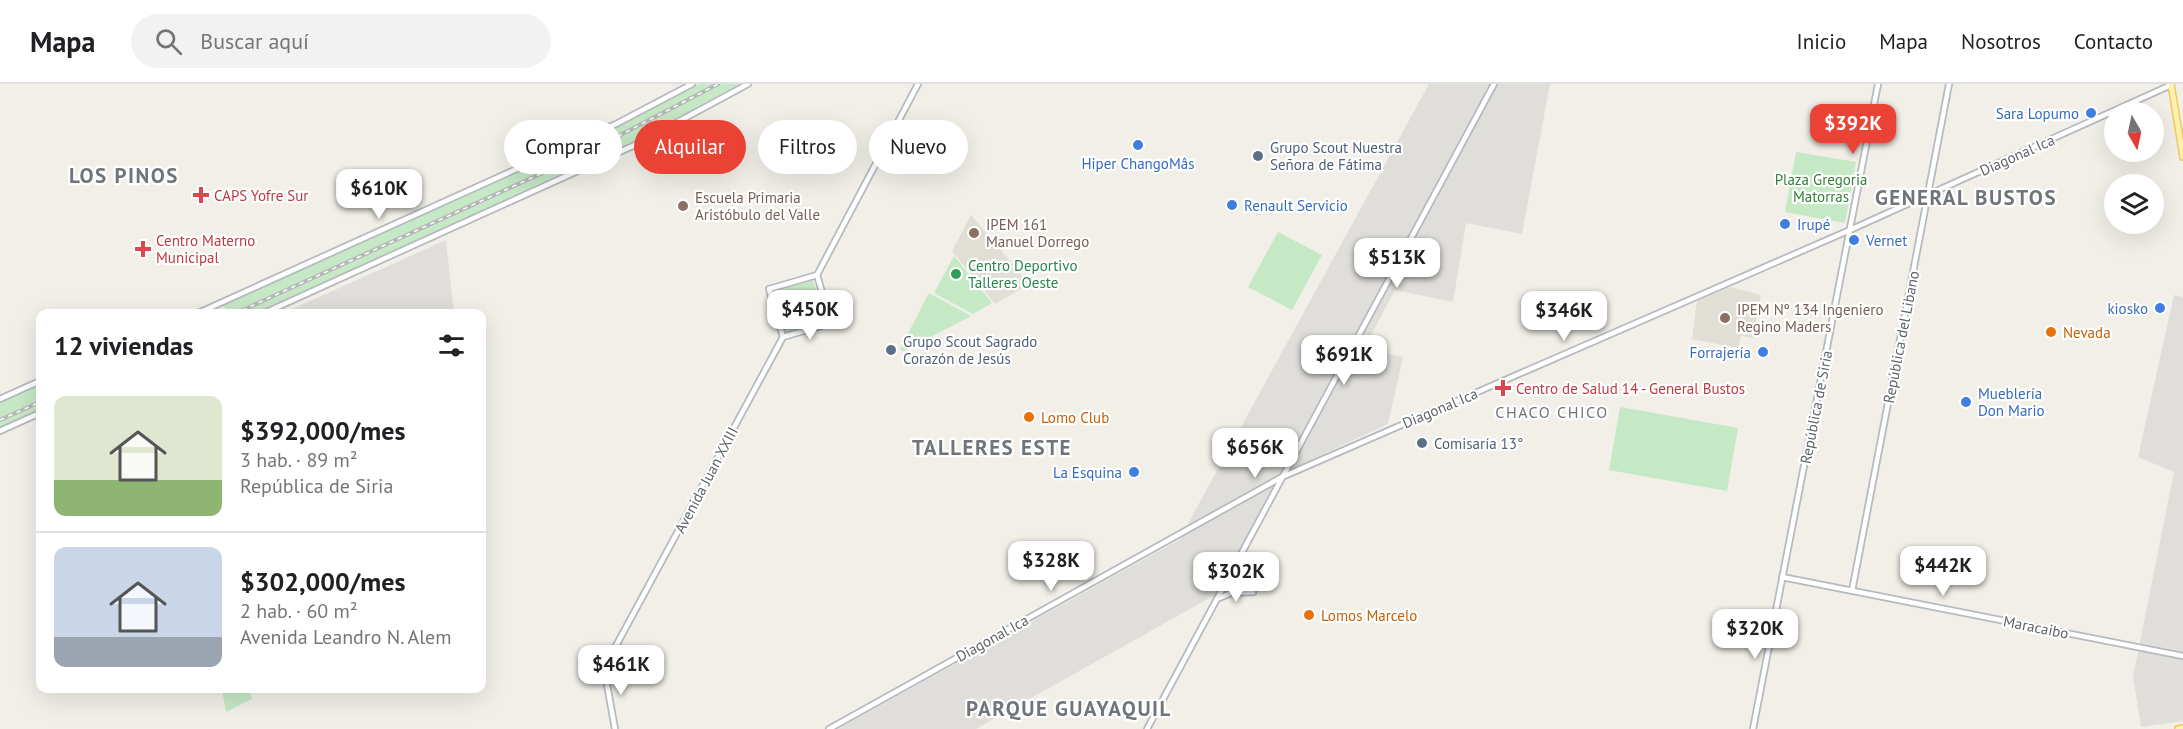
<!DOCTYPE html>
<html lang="es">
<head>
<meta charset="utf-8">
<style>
  :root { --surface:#fff; --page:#f2f2f2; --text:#202124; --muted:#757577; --line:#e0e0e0; --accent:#ea4335 }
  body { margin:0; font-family:"PT Sans",sans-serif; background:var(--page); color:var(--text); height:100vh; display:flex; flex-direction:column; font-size:22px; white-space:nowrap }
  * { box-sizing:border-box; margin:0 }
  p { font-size:20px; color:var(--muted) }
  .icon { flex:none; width:33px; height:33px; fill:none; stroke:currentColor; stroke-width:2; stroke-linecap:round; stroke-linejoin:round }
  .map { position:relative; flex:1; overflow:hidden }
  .details { position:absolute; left:36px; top:225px; width:450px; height:384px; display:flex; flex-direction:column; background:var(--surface); border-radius:12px; box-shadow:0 6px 24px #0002 }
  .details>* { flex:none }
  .banner { position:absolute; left:504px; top:36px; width:570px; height:54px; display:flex; gap:12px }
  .needle { width:39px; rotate:171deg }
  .tools { position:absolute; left:2104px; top:18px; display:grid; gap:12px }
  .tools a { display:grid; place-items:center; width:60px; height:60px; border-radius:50%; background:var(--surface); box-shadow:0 6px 24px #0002; font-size:30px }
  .price { position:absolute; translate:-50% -51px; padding:0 14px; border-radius:12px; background:#fff; color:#222; font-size:20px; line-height:39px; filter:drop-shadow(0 2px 3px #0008) }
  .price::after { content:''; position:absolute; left:50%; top:36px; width:18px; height:14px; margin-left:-9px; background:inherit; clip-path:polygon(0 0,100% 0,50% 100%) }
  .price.current { background:var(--accent); color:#fff }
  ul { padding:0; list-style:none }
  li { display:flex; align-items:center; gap:18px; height:150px; padding:0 18px }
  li+li { border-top:2px solid var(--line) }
  li span { display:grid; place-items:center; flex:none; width:168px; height:120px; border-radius:12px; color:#555 }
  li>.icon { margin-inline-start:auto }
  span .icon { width:72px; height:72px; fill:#fffc; stroke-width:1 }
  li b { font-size:26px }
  h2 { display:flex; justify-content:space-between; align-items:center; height:72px; padding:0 18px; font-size:26px }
  .pill { padding:0 21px; border-radius:27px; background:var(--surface); box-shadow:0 6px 24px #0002; font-size:21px; line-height:54px }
  .pill.current { background:var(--accent); color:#fff }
  header { display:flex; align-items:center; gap:36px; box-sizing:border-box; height:84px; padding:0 30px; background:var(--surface); border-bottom:2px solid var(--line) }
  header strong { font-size:28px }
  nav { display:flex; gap:33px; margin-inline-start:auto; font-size:21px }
  .search { width:420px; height:54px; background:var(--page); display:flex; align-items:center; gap:15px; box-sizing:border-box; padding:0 21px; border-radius:33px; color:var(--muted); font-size:22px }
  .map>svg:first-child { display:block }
  .industrial { fill:#e0deda }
  .education { fill:#e1ded6 }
  .green { fill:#c5e8c5 }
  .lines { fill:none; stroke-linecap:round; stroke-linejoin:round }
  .secondary-casing { stroke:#b6babf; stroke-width:8 }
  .primary-casing { stroke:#f2c960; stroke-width:8 }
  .secondary { stroke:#fff; stroke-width:4.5 }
  .primary { stroke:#fff2af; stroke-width:5 }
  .rail-casing { stroke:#b6b7b8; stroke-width:4 }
  .rail { stroke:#fff; stroke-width:1.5; stroke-dasharray:4.5; stroke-linecap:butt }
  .shop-dot { fill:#3f7fe0; stroke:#fff; stroke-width:2 }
  .service-dot { fill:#5c6f8a; stroke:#fff; stroke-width:2 }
  .health-dot { fill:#e0444e; stroke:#fff; stroke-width:2 }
  .education-dot { fill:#8d6e63; stroke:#fff; stroke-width:2 }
  .leisure-dot { fill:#2e9e5b; stroke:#fff; stroke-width:2 }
  .food-dot { fill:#e8710a; stroke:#fff; stroke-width:2 }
  .labels { text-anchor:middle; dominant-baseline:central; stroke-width:4.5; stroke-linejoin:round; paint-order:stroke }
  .shop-label { font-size:15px; fill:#366cbe; stroke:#fff; text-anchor:end }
  .service-label { font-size:15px; fill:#4e5e75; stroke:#fff; text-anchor:start }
  .street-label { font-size:15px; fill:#5f6368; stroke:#fff }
  .park-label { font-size:15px; fill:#348238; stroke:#fff }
  .health-label { font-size:15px; fill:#be3a42; stroke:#fff; text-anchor:start }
  .education-label { font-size:15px; fill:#785e54; stroke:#fff; text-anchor:start }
  .leisure-label { font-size:15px; fill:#27864d; stroke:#fff; text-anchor:start }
  .food-label { font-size:15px; fill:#c56008; stroke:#fff; text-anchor:start }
  .neighbourhood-label { font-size:16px; letter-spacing:1.5px; fill:#70757a; stroke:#fff }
  .district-label { font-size:21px; font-weight:bold; letter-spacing:1.5px; fill:#70757a; stroke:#fff }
</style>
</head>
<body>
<header>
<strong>Mapa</strong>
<div class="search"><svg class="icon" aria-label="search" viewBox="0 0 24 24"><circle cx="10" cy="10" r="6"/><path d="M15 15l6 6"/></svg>Buscar aquí</div>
<nav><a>Inicio</a><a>Mapa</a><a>Nosotros</a><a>Contacto</a></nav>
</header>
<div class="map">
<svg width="2183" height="645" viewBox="0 0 2183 645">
  <rect width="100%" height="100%" fill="#f1efe8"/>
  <!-- industrial -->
  <g class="industrial">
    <polygon points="1429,0 1550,0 1522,150 1466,139 1453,218 1395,206 1364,264 1403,273 1388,340 1285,388 1215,511 976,645 838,645 1179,456"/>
    <polygon points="446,156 454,229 283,229"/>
    <polygon points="2174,211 2183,213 2183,637 2141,643 2133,593 2174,388 2138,373"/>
  </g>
  <!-- education -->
  <g class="education">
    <polygon points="971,131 1029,200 995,220 952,167"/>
    <polygon points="1730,203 1761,211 1753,254 1741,252 1738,264 1692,255 1697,217"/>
  </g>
  <!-- green -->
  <g class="green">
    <polygon points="699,0 739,0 642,53 593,76 587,62 589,56"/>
    <polygon points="575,61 579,61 588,77 586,81 254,229 228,229 224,222 228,217"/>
    <polygon points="1796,68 1856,78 1845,139 1785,128"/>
    <polygon points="1278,148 1322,171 1292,226 1248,203"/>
    <polygon points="954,172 992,219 973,230 934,209"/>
    <polygon points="813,196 826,236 786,248 774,208"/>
    <polygon points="929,209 971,232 904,267 900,265"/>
    <polygon points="40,301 40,326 0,344 0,319"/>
    <polygon points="1620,323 1738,344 1727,407 1609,386"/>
    <polygon points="222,605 250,605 252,615 226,628"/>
  </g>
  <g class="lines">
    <!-- secondary casing -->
    <g class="secondary-casing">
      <g id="secondary">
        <polyline points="196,230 616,40 692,0"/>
        <polyline points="262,230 635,61 748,0"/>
        <polyline points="783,253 769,205 817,191 918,0"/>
        <polyline points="0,315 40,297"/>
        <polyline points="0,347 40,329"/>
        <polyline points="1241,474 1244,492 1253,508"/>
        <polyline points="1782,493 2183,572"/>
        <polyline points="1852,507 1949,0"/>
        <polyline points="1217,515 1231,509 1253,508"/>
        <polyline points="615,645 604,584 783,253 831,239 817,191"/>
        <polyline points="829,645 1282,393 1850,146 2171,1"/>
        <polyline points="1147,645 1494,0"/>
        <polyline points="1753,645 1878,0"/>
      </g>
    </g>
    <!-- primary casing -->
    <g class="primary-casing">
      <g id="primary">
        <polyline points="2171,0 2183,73"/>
        <polyline points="2178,645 2183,644"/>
      </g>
    </g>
    <!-- secondary -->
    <use href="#secondary" class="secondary"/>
    <!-- primary -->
    <use href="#primary" class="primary"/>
    <!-- rail casing -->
    <g class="rail-casing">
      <g id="rail">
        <polyline points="234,230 586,69 718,0"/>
        <polyline points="0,336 40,318"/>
      </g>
    </g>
    <!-- rail -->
    <use href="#rail" class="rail"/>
  </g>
  <!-- markers -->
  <g class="shop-dot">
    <circle cx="2091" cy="29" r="6"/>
    <circle cx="1138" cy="61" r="6"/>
    <circle cx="1232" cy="121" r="6"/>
    <circle cx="1785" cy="140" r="6"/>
    <circle cx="1854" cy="156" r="6"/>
    <circle cx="2160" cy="224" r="6"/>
    <circle cx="1763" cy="268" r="6"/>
    <circle cx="1966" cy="318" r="6"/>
    <circle cx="1134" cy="388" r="6"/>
  </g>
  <g class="service-dot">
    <circle cx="1258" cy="72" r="6"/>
    <circle cx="891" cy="266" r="6"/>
    <circle cx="1422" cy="359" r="6"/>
  </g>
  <g class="health-dot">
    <path d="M198 102h6v6h6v6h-6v6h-6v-6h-6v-6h6z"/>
    <path d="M140 156h6v6h6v6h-6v6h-6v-6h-6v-6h6z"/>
    <path d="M1500 295h6v6h6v6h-6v6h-6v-6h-6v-6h6z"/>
  </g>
  <g class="education-dot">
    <circle cx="683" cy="122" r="6"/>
    <circle cx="974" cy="149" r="6"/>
    <circle cx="1725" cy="234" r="6"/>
  </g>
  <circle class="leisure-dot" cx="956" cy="190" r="6"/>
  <g class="food-dot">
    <circle cx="2051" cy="248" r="6"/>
    <circle cx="1029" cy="333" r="6"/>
    <circle cx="1309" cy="531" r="6"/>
  </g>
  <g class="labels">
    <!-- shop labels -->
    <g class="shop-label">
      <text x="2079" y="29">Sara Lopumo</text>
      <text x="1138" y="79" text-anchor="middle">Hiper ChangoMâs</text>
      <text x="1244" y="121" text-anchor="start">Renault Servicio</text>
      <text x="1797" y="140" text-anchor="start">Irupé</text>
      <text x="1866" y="156" text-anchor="start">Vernet</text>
      <text x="2148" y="224">kiosko</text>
      <text x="1751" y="268">Forrajería</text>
      <text x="1978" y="309" text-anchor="start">Mueblería<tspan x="1978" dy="17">Don Mario</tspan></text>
      <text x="1122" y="388">La Esquina</text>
    </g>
    <!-- service labels -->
    <g class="service-label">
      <text x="1270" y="63">Grupo Scout Nuestra<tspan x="1270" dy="17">Señora de Fátima</tspan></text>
      <text x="903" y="257">Grupo Scout Sagrado<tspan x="903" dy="17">Corazón de Jesús</tspan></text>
      <text x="1434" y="359">Comisaría 13°</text>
    </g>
    <!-- street labels -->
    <g class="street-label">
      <text transform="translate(2017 71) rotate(-24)">Diagonal Ica</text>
      <text transform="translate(1901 253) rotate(-79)">República del Libano</text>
      <text transform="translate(1816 323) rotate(-79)">República de Siria</text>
      <text transform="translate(1440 324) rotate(-23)">Diagonal Ica</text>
      <text transform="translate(706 396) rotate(-62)">Avenida Juan XXIII</text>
      <text transform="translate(2036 543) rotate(11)">Maracaibo</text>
      <text transform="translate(992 554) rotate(-29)">Diagonal Ica</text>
    </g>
    <!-- park labels -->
    <g class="park-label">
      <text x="1821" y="95">Plaza Gregoria<tspan x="1821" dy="17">Matorras</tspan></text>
    </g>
    <!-- health labels -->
    <g class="health-label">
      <text x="214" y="111">CAPS Yofre Sur</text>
      <text x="156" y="156">Centro Materno<tspan x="156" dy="17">Municipal</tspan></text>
      <text x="1516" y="304">Centro de Salud 14 - General Bustos</text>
    </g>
    <!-- education labels -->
    <g class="education-label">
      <text x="695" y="113">Escuela Primaria<tspan x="695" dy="17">Aristóbulo del Valle</tspan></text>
      <text x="986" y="140">IPEM 161<tspan x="986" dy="17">Manuel Dorrego</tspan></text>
      <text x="1737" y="225">IPEM Nº 134 Ingeniero<tspan x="1737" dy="17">Regino Maders</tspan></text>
    </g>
    <!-- leisure labels -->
    <g class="leisure-label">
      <text x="968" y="181">Centro Deportivo<tspan x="968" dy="17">Talleres Oeste</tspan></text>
    </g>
    <!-- food labels -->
    <g class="food-label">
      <text x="2063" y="248">Nevada</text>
      <text x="1041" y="333">Lomo Club</text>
      <text x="1321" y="531">Lomos Marcelo</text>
    </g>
    <!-- neighbourhood labels -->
    <g class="neighbourhood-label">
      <text x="1552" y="328">CHACO CHICO</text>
    </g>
    <!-- district labels -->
    <g class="district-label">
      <text x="124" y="91">LOS PINOS</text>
      <text x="1966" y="113">GENERAL BUSTOS</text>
      <text x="992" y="363">TALLERES ESTE</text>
      <text x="1069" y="624">PARQUE GUAYAQUIL</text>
    </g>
  </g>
</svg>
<div class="tools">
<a><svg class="needle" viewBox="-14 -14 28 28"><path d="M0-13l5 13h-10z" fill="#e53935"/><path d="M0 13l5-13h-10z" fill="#757577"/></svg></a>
<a><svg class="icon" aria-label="layers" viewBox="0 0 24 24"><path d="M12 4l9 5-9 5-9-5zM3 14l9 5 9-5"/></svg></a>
</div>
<b class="price current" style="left:1853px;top:71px">$392K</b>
<b class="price" style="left:379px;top:136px">$610K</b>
<b class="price" style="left:1397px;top:205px">$513K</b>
<b class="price" style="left:810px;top:257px">$450K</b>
<b class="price" style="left:1564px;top:258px">$346K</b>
<b class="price" style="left:1344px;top:302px">$691K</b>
<b class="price" style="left:1255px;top:395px">$656K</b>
<b class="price" style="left:1051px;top:508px">$328K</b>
<b class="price" style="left:1943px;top:513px">$442K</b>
<b class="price" style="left:1236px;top:519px">$302K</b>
<b class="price" style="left:1755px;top:576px">$320K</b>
<b class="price" style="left:621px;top:612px">$461K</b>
<div class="banner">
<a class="pill">Comprar</a>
<a class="pill current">Alquilar</a>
<a class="pill">Filtros</a>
<a class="pill">Nuevo</a>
</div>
<section class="details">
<h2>12 viviendas<svg class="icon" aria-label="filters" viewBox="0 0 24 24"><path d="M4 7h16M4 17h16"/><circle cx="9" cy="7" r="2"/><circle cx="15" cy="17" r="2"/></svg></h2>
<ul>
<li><span style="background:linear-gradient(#dfe7d0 70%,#8fb573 0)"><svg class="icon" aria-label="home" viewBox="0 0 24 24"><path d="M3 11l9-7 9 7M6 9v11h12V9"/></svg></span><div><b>$392,000/mes</b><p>3 hab. · 89 m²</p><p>República de Siria</p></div></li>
<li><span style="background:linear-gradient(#c9d6e8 75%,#9aa5b1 0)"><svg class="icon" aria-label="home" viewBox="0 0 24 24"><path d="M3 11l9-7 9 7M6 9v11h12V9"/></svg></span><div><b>$302,000/mes</b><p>2 hab. · 60 m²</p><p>Avenida Leandro N. Alem</p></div></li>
</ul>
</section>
</div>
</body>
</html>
